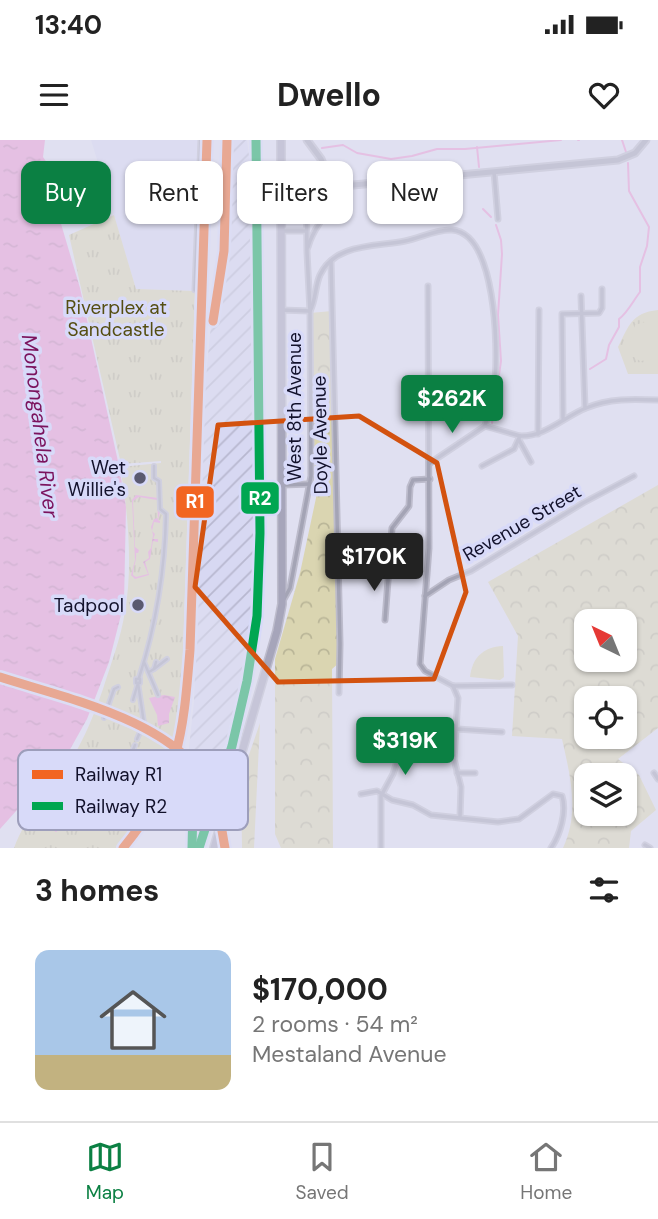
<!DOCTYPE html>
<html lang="en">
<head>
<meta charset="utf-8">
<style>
  :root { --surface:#fff; --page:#f6f6f6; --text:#222; --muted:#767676; --line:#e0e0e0; --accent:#0b8043 }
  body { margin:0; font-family:"DM Sans",sans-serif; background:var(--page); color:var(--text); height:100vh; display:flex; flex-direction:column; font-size:26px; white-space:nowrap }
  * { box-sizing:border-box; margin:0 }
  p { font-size:23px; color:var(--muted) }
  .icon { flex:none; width:38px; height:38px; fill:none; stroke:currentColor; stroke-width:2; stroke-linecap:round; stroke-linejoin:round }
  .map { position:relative; height:708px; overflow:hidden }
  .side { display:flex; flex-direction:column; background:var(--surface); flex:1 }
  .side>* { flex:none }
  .guide { position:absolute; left:21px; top:21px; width:616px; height:63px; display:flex; gap:14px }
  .needle { width:46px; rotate:317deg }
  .fabs { position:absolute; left:574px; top:469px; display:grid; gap:14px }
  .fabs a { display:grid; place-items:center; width:63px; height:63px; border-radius:14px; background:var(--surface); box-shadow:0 2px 5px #0004; font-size:35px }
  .price { position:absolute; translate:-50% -60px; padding:0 16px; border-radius:7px; background:var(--accent); color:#fff; font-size:23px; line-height:46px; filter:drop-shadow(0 2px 4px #0008) }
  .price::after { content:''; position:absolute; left:50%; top:42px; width:21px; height:16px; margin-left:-10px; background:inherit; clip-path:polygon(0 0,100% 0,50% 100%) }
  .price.current { background:#222; color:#fff }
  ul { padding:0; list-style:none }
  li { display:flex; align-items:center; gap:21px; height:175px; padding:0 35px }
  li span { display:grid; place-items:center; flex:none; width:196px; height:140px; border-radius:14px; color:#555 }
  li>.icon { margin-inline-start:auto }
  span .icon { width:84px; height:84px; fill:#fffc; stroke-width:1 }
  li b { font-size:30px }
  h2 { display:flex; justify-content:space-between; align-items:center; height:84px; padding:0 35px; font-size:30px }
  .tag { padding:0 24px; border-radius:14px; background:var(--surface); box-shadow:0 2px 5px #0004; font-size:24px; line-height:63px }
  .tag.current { background:var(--accent); color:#fff }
  .status { display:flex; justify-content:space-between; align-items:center; height:49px; padding:0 35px; background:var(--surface); direction:ltr }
  .status svg { height:19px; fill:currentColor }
  header { display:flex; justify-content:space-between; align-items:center; height:91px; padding:0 35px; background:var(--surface); font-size:32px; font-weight:700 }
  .tab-bar { display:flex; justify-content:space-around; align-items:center; height:98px; border-top:2px solid var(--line); background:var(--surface); font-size:19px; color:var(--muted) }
  .tab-bar a { display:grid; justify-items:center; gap:4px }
  .tab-bar .current { color:var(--accent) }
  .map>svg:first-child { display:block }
  .built { fill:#d7d8f2 }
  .industrial { fill:url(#industrial-furrows) }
  .forest { fill:url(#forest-crowns); fill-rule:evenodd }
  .park { fill:url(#park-tufts) }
  .pitch { fill:#dad5b1 }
  .water { fill:url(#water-ripples); fill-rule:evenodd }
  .pier { fill:#e0e0f1 }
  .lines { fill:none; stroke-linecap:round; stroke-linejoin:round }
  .stream { stroke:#ea9ad3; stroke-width:2 }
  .pedestrian-casing { stroke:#bdbccc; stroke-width:6 }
  .minor-casing { stroke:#bdbccc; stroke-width:7 }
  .tertiary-casing { stroke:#bdbccc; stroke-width:9 }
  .primary-casing { stroke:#bdbccc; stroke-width:10 }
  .pedestrian { stroke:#a4a4b5; stroke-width:2.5 }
  .minor { stroke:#a4a4b5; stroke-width:3.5 }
  .tertiary { stroke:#a4a4b5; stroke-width:5 }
  .primary { stroke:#a6a5ba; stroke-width:7 }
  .rail-1-casing { stroke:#d8daf9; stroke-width:14 }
  .rail-2-casing { stroke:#d8daf9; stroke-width:14 }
  .rail-1 { stroke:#f26522; stroke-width:9 }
  .rail-2 { stroke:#00a651; stroke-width:9 }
  .marked { fill:none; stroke:#d3520f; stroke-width:5; stroke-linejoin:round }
  .poi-dot { fill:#5a5970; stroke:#d8daf9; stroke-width:2.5 }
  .labels { text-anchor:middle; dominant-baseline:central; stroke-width:7; stroke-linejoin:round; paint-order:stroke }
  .park-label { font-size:19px; fill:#554e12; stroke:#d8daf9 }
  .street-label { font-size:19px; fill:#12112b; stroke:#d8daf9 }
  .poi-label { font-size:19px; fill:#12112b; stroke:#d8daf9; text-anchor:end }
  .water-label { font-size:21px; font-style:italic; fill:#7b135e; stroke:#d8daf9 }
  .key { fill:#d8daf9; stroke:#9d9ebb; stroke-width:2 }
  .key-label { font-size:19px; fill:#12112b }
  .line-badge { stroke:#d8daf9; stroke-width:2.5 }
  .badge-label { font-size:19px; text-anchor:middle; font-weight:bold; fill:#fff }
</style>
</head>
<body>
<div class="status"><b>13:40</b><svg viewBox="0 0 49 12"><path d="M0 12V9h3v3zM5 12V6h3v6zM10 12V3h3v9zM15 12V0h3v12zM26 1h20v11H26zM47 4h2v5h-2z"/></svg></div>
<header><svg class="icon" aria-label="menu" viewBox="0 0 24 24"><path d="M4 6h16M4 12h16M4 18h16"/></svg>Dwello<svg class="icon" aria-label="heart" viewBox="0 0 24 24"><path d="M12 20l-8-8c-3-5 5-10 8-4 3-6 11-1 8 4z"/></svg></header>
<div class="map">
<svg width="658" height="708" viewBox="0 0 658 708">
  <defs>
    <pattern id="industrial-furrows" width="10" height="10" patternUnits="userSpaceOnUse" patternTransform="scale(1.75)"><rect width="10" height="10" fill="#d7d8f2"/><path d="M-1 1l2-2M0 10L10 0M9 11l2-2" fill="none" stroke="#b8b8d0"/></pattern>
    <pattern id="forest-crowns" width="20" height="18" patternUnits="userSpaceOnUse" patternTransform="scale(1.75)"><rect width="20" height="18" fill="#dad5b1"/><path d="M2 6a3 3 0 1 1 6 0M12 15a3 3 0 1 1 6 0" fill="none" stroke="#bab698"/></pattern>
    <pattern id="park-tufts" width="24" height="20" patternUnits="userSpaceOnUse" patternTransform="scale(1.75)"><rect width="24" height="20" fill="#dad5b1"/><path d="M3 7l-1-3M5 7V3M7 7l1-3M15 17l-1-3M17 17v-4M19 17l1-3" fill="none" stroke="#bab698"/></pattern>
    <pattern id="water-ripples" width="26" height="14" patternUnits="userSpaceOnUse" patternTransform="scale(1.75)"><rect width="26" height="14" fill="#ea9ad3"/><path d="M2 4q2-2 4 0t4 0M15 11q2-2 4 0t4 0" fill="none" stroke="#c884b5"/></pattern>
  </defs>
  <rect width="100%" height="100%" fill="#e0e0f1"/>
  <!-- built -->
  <polygon class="built" points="91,0 204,0 195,151 136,149"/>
  <!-- industrial -->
  <polygon class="industrial" points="225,0 247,0 250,24 254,163 255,416 251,484 244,524 225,606 204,624 188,617 194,561 203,268 210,194 219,138"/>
  <!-- forest -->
  <g class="forest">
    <polygon points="332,171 340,522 332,529 333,708 281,708 275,694 275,519 300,433 316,358 310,173"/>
    <path d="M658,345V588L618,619L639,635L656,670L631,691L629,708H563C580,672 570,635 562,599L512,596L518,496L488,442ZM625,481V520H586V481ZM625,558V597H586V558ZM625,635V674H586V635Z"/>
    <polygon points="260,583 254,708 242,708 241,638"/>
  </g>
  <!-- park -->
  <g class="park">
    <path d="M114,75L136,149L195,151L181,572C173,625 150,668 116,708H14C28,670 59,643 78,608C88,590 96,569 103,549C111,523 121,498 125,471C133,428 128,369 120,327L161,323V321L121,324L69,95Z"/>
    <path d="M658,170V234H628L618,207C629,186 631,173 658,170Z"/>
  </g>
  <!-- pitch -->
  <g class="pitch">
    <polygon points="655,173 658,184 658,219 640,221 628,213 635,185 645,182 643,176"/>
    <path d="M503,506L504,537L500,540L470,537C472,518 483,507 503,506Z"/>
  </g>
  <!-- water -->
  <g class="water">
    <polygon points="0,0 45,0 43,17 52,30 59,77 80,148 119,326 126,367 124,463 109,522 87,579 68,613 0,689"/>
    <path d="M136,355L158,358L160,372L158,380L160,381V383L154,382L152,391L155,394L153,399H158V402L153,401L150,419L145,422L149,435L135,439L131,435L135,420L132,360ZM139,357L157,360L158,378L154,379L151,387L153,395L151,408L148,412L149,418L143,422L148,434L136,437L133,435C133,427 137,421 136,413H138L139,410L135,407L133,361Z"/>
    <polygon points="164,555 175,557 169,574 169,583 158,586 157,575 149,558"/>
  </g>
  <!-- pier -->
  <polygon class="pier" points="0,534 27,543 95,567 94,570 0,540"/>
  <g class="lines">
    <!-- stream -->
    <g class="stream">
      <polyline points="578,0 579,0"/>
      <polyline points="622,0 626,12"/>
      <polyline points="477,7 479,27"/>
      <polyline points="322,8 343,5 357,13 391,19 412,16 437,9 465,9 561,0"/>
      <polyline points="483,69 491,77"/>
      <path d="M590,229L606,219L609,205L619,187V179C628,172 633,161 640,152V127L647,106L649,87L629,51L628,23"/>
      <polyline points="492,283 501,221 498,175 502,114 501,100 496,85"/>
      <polyline points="18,669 56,691"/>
    </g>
    <!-- pedestrian casing -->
    <g class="pedestrian-casing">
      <g id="pedestrian">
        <polyline points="144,522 158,555"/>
        <polyline points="154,529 167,519"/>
        <polyline points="149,532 154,529 156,522"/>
        <path d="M139,538C156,485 165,430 166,374L160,369L159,341L154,338V326"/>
        <rect x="136" y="539" width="4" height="4"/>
        <polyline points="133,560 138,543"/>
        <polyline points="104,578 114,549 118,547"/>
        <polyline points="137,599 144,583 138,543"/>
        <polyline points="124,632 135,605"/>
      </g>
    </g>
    <!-- minor casing -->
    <g class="minor-casing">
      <g id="minor">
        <polyline points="494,32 498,79"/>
        <polyline points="283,91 306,91"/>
        <path d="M308,107C315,81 332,77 332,47"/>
        <polyline points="331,121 340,504 339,553"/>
        <polyline points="428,146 429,408 420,524 425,531 453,546 512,545"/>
        <polyline points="195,150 201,0"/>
        <polyline points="581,156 585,268"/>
        <path d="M281,170L310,171C316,160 315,146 320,135C335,103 376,107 405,101C420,98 437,89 452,90C496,93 498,208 495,239C493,255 489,271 485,286"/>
        <polyline points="563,278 562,174 599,173 602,168 602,149"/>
        <polyline points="485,286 520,296"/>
        <polyline points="538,294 539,170"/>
        <polyline points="519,300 531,322"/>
        <polyline points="430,323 485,286"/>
        <path d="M482,326L514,309L520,296C545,297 564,277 586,268C609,258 633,259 658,260"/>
        <polyline points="282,345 310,344"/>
        <polyline points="425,456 449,440 471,431 583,363 634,336"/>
        <polyline points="284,459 290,448 311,336 310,171 307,112 306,35"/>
        <polyline points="385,480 392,388 409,366 410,347 413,340 430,339"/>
        <polyline points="453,546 458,558 454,619 461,647 460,676"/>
        <polyline points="457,589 502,592"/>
        <polyline points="457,633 475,633"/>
        <polyline points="654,633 658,639"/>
        <path d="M361,654L377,651L392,660L413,665L431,675L498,682L519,679L553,654L562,656C567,672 560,695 551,708"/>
        <polyline points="645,705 650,708"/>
        <polyline points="381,708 381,656 393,634 402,605"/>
      </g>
    </g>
    <!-- tertiary casing -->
    <g class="tertiary-casing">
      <polyline id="tertiary" points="307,0 321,19 332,47 618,20 635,13 646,0"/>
    </g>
    <!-- primary casing -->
    <g class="primary-casing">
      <polyline id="primary" points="214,708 277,491 282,464 281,0"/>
    </g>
    <!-- pedestrian -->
    <use href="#pedestrian" class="pedestrian"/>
    <!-- minor -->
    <use href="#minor" class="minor"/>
    <!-- tertiary -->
    <use href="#tertiary" class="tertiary"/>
    <!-- primary -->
    <use href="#primary" class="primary"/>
    <!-- rail-1 casing -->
    <g class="rail-1-casing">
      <g id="rail-1">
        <polyline points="213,181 224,111 227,0"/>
        <path d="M0,537C65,558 175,581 209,646C219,665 221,687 225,708"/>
        <path d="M123,708C180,639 183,595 190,510L207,0"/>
      </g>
    </g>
    <!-- rail-2 casing -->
    <g class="rail-2-casing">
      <g id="rail-2">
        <polyline points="188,618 193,666 192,708"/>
        <polyline points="199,708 232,606 247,541 257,476 260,393 256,0"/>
      </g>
    </g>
    <!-- rail-1 -->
    <use href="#rail-1" class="rail-1"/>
    <!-- rail-2 -->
    <use href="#rail-2" class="rail-2"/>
  </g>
  <!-- marked area -->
  <path d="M0 0H658V708H0ZM359,276L437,323L466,452L434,539L278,542L195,447L218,285Z" fill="#e0e0f1" fill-opacity=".55" fill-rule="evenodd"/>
  <path class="marked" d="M359,276L437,323L466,452L434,539L278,542L195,447L218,285Z"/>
  <!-- markers -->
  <g class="poi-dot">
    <circle cx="140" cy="338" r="7"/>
    <circle cx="138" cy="465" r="7"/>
  </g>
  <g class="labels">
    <!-- park labels -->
    <g class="park-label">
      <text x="116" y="167">Riverplex at<tspan x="116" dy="22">Sandcastle</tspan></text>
    </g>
    <!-- street labels -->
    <g class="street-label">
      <text transform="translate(294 267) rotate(-90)">West 8th Avenue</text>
      <text transform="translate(320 295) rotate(-91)">Doyle Avenue</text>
      <text transform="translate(522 383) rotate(-30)">Revenue Street</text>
    </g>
    <!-- poi labels -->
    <g class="poi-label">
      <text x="126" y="327">Wet<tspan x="126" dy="22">Willie's</tspan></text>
      <text x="124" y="465">Tadpool</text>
    </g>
    <!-- water labels -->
    <g class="water-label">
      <text transform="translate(40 286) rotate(83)">Monongahela River</text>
    </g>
  </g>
  <!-- legend -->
  <rect x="18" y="610" width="230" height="80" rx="10" class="key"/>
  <rect x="32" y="630" width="31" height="9" fill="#f26522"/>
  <rect x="32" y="662" width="31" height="8" fill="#00a651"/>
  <g class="key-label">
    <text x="75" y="641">Railway R1</text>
    <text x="75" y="673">Railway R2</text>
  </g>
  <g class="line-badge">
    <rect x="240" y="341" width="40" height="34" rx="7" fill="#00a651"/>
    <rect x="175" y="345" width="40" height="34" rx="7" fill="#f26522"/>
  </g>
  <g class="badge-label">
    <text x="260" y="365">R2</text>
    <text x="195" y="368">R1</text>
  </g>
</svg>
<div class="fabs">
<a><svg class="needle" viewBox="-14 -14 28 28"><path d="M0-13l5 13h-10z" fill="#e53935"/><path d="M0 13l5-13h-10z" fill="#767676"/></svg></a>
<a><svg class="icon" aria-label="locate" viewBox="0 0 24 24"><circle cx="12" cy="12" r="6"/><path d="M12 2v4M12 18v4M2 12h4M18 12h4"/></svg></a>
<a><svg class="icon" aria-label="layers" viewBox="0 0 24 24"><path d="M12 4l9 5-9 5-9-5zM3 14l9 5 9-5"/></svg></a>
</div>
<b class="price" style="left:452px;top:295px">$262K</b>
<b class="price current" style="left:374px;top:453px">$170K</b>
<b class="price" style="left:405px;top:637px">$319K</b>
<div class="guide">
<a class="tag current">Buy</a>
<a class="tag">Rent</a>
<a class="tag">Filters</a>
<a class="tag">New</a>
</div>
</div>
<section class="side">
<h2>3 homes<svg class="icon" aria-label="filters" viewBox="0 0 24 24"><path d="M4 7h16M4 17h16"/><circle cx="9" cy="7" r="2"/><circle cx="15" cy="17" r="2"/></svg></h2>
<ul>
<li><span style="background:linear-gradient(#a9c7e8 75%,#c2b280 0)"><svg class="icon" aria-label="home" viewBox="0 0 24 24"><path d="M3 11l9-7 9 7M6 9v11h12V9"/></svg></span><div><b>$170,000</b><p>2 rooms · 54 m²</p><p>Mestaland Avenue</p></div></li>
</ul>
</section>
<nav class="tab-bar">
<a class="current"><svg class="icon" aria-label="map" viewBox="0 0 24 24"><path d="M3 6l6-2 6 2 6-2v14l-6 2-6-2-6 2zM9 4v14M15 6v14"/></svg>Map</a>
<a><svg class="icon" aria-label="saved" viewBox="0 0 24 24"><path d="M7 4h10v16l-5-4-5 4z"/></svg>Saved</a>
<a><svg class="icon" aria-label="home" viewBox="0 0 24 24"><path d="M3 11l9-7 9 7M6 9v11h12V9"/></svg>Home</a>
</nav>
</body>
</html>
